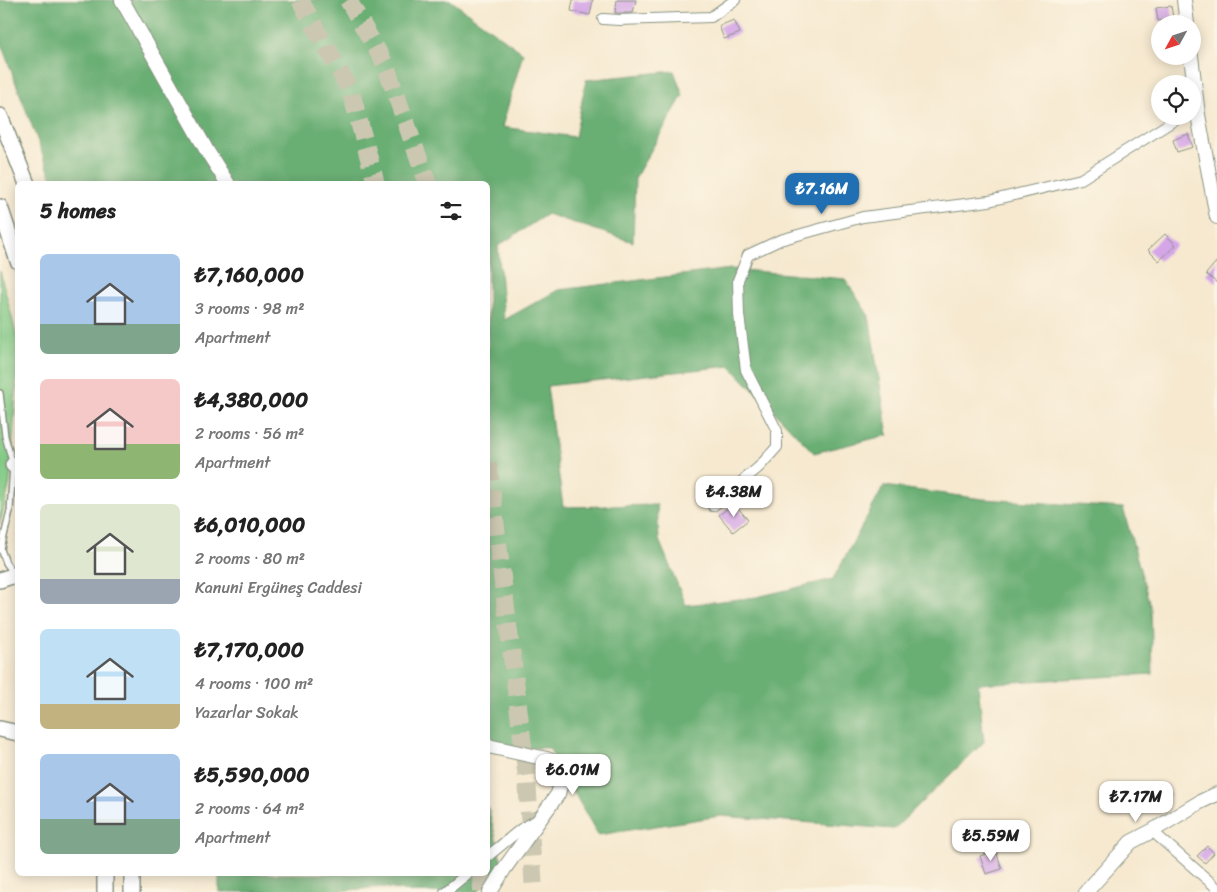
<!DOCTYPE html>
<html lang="en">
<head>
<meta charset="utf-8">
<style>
  :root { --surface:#fff; --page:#f2f2f2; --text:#222; --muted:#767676; --accent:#1f6fb2 }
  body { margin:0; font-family:Sriracha,sans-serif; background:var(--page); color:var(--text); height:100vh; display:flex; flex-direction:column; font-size:19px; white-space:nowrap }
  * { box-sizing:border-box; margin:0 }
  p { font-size:16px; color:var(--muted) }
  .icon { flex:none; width:28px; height:28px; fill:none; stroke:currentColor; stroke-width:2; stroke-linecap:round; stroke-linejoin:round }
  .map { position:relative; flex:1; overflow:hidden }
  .drawer { position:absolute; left:15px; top:181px; width:475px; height:695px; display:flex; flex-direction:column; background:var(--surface); border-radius:8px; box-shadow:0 2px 12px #0003 }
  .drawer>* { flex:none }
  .needle { width:32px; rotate:230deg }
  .fabs { position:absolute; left:1151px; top:15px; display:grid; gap:10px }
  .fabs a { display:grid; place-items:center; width:50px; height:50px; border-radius:50%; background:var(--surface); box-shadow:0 2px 12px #0003; font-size:25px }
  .price { position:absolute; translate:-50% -42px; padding:0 11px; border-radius:10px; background:#fff; color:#222; font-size:16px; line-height:32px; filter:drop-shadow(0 1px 2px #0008) }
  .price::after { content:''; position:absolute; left:50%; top:30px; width:15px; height:11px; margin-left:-8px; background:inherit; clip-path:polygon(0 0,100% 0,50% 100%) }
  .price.current { background:var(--accent); color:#fff }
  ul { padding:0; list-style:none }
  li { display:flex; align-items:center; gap:15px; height:125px; padding:0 25px }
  li span { display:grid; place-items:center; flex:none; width:140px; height:100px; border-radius:8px; color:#555 }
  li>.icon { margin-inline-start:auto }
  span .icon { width:60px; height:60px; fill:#fffc; stroke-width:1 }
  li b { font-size:21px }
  h2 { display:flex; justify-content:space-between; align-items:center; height:60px; padding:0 25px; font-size:21px }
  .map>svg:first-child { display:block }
  .green { fill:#82ca86; stroke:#50845d }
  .forest { fill:#69ae73; stroke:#447654 }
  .building { fill:#d4a6e7 }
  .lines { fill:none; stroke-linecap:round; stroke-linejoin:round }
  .highway-tunnel { stroke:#cbc7b1; stroke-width:18; stroke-dasharray:18 9; stroke-linecap:butt }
  .lane-casing { stroke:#8a9382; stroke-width:8 }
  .street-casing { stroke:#8a9382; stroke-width:12 }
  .secondary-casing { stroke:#8a9382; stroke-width:16 }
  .primary-casing { stroke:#8a9382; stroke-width:18 }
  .lane { stroke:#fff; stroke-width:5 }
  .street { stroke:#fff; stroke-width:10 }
  .secondary { stroke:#fff; stroke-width:14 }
  .primary { stroke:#fff; stroke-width:15 }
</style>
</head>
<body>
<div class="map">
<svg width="1217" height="892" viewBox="0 0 1217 892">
  <rect width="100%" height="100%" fill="#fcf5e5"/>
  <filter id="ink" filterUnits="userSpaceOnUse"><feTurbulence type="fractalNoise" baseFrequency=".02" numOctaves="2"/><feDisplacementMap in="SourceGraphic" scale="10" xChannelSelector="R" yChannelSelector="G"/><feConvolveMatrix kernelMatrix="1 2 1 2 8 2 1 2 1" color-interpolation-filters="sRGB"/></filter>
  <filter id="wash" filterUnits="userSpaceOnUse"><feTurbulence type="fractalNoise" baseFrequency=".0096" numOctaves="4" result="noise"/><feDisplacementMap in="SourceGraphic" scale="20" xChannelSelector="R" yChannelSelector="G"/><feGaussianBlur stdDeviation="1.12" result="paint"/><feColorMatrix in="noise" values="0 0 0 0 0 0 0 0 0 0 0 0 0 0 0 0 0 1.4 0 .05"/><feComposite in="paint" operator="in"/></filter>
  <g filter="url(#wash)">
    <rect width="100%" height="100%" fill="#f6e9d0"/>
    <!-- green -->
    <polygon class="green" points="0,271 18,341 17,377 10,482 0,524"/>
    <!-- forest -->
    <g class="forest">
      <polygon points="0,0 450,0 523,53 502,127 575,137 586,80 674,71 683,95 635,178 633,242 547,214 498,246 504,320 558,290 731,269 845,279 869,316 888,435 814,453 730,366 547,386 563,507 657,505 659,540 686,605 757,597 833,579 884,486 983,499 1123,508 1151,609 1153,674 978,684 984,742 894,829 720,816 598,835 549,748 488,748 488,184 54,184 0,41"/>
      <polygon points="488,807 502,863 477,892 411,892 382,887 329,892 219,892 219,874 488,874"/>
    </g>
    <g id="blocks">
      <!-- building -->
      <g class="building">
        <polygon points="573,0 593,0 590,15 571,11"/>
        <polygon points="617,0 636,0 633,13 615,13"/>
        <polygon points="1171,6 1173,18 1158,21 1156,8"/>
        <polygon points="734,20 740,33 724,39 719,26"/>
        <polygon points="1188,134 1193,147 1177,152 1173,140"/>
        <polygon points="1165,234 1176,245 1159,261 1148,250"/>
        <polygon points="1217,261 1217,283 1206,274"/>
        <polygon points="734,503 748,520 733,532 719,515"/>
        <polygon points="1168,785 1170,796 1156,799 1153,789"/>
        <polygon points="1207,846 1214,853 1205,863 1197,856"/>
        <polygon points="996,851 1002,869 986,874 980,856"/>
      </g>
    </g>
  </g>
  <g filter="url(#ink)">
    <use href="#blocks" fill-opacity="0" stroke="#8a9382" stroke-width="1"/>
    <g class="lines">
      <!-- highway-tunnel -->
      <g class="highway-tunnel">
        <polyline points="300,0 351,92 376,184"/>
        <polyline points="348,0 385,64 428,184"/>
        <polyline points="488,463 527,778 534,892"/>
        <polyline points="481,874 482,892"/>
      </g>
      <!-- lane casing -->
      <g class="lane-casing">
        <g id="lane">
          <polyline points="0,393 5,436 13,465 10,511 1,549"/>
          <polyline points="0,550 1,549 6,563 14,574"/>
        </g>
      </g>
      <!-- street casing -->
      <g class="street-casing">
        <g id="street">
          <polyline points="603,19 619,20 711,17 735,0"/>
          <polyline points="713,506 759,467 777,447 777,431 746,370 739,315 738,280 748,255 780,240 863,217 989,201 1081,179 1181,116"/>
          <polyline points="1152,831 1217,888"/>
          <polyline points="488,856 521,829 537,820"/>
          <polyline points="445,892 467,874"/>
        </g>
      </g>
      <!-- secondary casing -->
      <g class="secondary-casing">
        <g id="secondary">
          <polyline points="122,0 207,151 228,184"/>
          <polyline points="1184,0 1187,24"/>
          <polyline points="1191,56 1198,115 1217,217"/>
          <polyline points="488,746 547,759 556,763 563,776 558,794 504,869 490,892"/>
          <polyline points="1086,892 1131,842 1152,831 1200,802 1217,794"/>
        </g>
      </g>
      <!-- primary casing -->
      <g class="primary-casing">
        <g id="primary">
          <polyline points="0,116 27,184"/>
          <polyline points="0,207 18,261"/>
          <polyline points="13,465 18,468"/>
          <polyline points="0,580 18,574"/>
          <polyline points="0,729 18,733"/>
          <polyline points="105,874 105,892"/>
          <polyline points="132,892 132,874"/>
        </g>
      </g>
      <!-- lane -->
      <use href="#lane" class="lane"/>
      <!-- street -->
      <use href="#street" class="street"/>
      <!-- secondary -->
      <use href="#secondary" class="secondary"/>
      <!-- primary -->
      <use href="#primary" class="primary"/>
    </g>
  </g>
</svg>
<div class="fabs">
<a><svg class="needle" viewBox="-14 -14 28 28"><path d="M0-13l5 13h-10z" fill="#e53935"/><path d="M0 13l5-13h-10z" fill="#767676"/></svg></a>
<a><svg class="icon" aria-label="locate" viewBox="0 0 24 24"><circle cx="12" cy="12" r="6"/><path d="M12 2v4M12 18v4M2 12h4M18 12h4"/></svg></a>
</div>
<b class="price current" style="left:822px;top:215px">₺7.16M</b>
<b class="price" style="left:734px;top:518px">₺4.38M</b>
<b class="price" style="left:573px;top:796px">₺6.01M</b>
<b class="price" style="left:1136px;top:823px">₺7.17M</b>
<b class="price" style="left:991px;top:862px">₺5.59M</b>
<section class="drawer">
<h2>5 homes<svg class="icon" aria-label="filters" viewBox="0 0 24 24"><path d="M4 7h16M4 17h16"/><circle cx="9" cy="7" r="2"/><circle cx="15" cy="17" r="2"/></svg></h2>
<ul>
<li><span style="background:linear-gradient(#a9c7e8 70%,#7fa58c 0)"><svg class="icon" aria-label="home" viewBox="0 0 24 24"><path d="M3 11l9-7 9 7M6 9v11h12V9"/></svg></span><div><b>₺7,160,000</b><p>3 rooms · 98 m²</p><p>Apartment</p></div></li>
<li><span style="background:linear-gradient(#f6c9c9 65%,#8fb573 0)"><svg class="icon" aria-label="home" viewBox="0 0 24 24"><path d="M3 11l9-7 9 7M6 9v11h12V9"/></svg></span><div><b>₺4,380,000</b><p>2 rooms · 56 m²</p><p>Apartment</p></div></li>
<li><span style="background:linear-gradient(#dfe7d0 75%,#9aa5b1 0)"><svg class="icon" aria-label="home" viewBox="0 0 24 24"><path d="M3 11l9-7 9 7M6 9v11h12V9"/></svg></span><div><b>₺6,010,000</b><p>2 rooms · 80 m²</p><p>Kanuni Ergüneş Caddesi</p></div></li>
<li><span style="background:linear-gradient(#bfe0f5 75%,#c2b280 0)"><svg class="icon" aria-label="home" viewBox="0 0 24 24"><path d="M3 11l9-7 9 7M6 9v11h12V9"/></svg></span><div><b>₺7,170,000</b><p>4 rooms · 100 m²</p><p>Yazarlar Sokak</p></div></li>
<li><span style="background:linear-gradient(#a9c7e8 65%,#7fa58c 0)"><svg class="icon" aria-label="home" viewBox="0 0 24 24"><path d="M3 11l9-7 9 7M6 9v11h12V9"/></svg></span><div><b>₺5,590,000</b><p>2 rooms · 64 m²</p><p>Apartment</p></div></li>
</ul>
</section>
</div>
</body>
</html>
